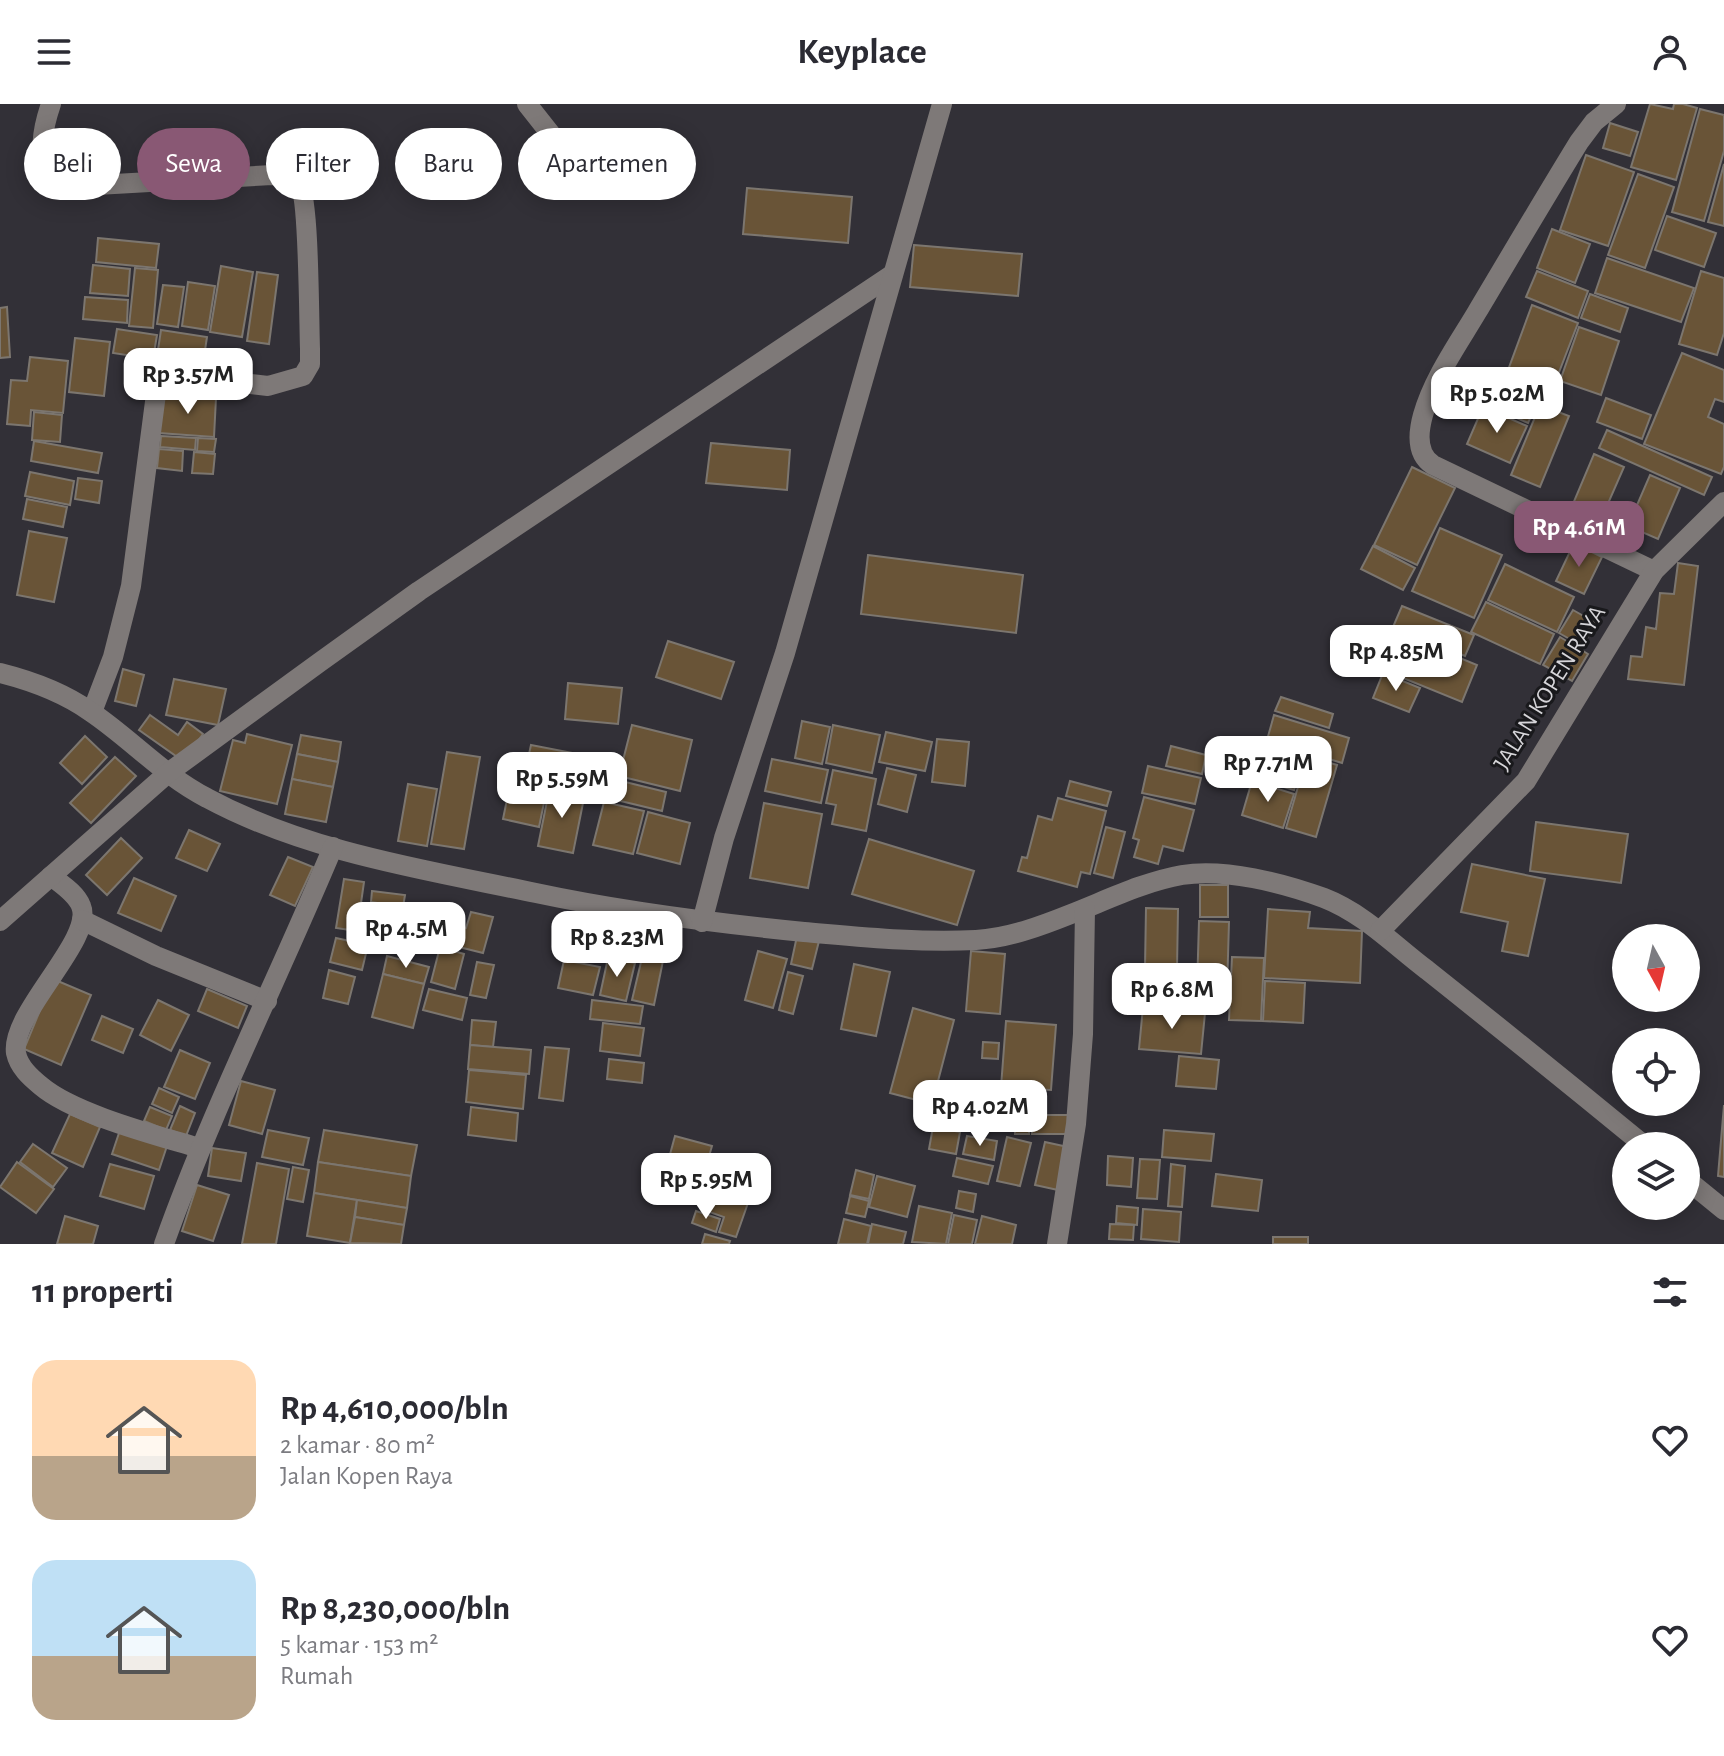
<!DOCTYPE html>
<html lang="id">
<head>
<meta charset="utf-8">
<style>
  :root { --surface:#fff; --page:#f2f2f3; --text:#2b2b33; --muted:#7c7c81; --accent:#895874 }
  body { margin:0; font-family:"Alegreya Sans",sans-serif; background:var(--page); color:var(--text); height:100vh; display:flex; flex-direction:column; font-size:30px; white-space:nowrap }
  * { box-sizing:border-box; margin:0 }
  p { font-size:26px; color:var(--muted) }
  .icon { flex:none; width:44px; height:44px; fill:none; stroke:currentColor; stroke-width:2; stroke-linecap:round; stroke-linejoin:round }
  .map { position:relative; height:1140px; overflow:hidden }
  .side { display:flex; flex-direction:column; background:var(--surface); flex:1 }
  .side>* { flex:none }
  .guide { position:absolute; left:24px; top:24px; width:800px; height:72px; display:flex; gap:16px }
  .needle { width:52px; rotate:172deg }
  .tools { position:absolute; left:1612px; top:820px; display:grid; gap:16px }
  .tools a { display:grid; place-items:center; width:88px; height:88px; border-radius:50%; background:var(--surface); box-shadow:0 4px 20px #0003; font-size:40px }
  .price { position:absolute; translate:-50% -68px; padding:0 18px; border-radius:16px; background:#fff; color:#222; font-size:26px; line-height:52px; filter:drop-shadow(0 2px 4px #0008) }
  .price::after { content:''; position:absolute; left:50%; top:48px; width:24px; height:18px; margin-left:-12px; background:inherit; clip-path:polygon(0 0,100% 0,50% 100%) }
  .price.current { background:var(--accent); color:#fff }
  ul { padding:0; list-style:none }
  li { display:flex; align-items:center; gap:24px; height:200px; padding:0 32px }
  li span { display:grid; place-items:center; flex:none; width:224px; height:160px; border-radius:24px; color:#555 }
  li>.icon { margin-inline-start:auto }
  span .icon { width:96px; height:96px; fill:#fffc; stroke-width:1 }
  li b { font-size:34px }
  h2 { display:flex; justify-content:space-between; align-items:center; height:96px; padding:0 32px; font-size:34px }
  .tag { padding:0 28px; border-radius:36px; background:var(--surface); box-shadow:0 4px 20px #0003; font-size:28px; line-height:72px }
  .tag.current { background:var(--accent); color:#fff }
  header { display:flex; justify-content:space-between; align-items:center; height:104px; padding:0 32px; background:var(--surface); font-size:36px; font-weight:700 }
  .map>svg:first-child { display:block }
  .building { fill:#695437; stroke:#7c766f; stroke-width:2 }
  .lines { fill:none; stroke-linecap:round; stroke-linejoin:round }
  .minor { stroke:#7e7978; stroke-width:20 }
  .labels { text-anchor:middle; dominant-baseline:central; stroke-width:6; stroke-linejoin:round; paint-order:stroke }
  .street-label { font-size:24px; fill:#d6d5d9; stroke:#19191c }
</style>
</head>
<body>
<header><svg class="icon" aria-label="menu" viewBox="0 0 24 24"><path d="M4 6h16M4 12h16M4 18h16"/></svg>Keyplace<svg class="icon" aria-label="person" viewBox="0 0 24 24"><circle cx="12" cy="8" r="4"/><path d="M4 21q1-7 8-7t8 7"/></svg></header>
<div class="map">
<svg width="1724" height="1140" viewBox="0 0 1724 1140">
  <rect width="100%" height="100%" fill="#323037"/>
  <!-- building -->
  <g class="building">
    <polygon points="1650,0 1673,5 1674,0 1683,0 1697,4 1676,76 1631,63"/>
    <polygon points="1700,5 1724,11 1724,47 1704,117 1672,108"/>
    <polygon points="1610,19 1638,28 1630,52 1603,44"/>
    <polygon points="1586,51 1634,68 1608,142 1560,126"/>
    <polygon points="1724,60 1724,122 1708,118"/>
    <polygon points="1638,70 1674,83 1645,164 1608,151"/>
    <polygon points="747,84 852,93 848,139 743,130"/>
    <polygon points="1667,112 1716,129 1704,163 1655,146"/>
    <polygon points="1552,125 1590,140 1575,179 1537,164"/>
    <polygon points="98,134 159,140 156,164 96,158"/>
    <polygon points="914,141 1022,150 1018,192 910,183"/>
    <polygon points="1607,154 1694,184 1681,218 1595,189"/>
    <polygon points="93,161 130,165 128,192 90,189"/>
    <polygon points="221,162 253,168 242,233 210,228"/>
    <polygon points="135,164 158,166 153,224 129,222"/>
    <polygon points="1537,167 1588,187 1578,214 1526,193"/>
    <polygon points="1701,167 1724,174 1724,229 1717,251 1679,240"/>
    <polygon points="257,168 278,171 269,240 247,237"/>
    <polygon points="188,178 215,182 208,226 182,222"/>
    <polygon points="163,181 184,183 178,223 157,220"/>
    <polygon points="1590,190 1628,204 1620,228 1581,214"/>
    <polygon points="85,193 128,196 127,219 83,215"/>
    <polygon points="1532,201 1578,219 1549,294 1504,277"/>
    <polygon points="7,203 10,253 0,254 0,204"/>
    <polygon points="1579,223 1619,237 1601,291 1560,277"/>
    <polygon points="117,225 157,231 153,255 113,249"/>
    <polygon points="161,226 207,233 202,266 156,259"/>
    <polygon points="75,234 110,238 104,292 69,288"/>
    <polygon points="1682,249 1724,266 1724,298 1715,295 1708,313 1724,320 1724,363 1721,370 1644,340"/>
    <polygon points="30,253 68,257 63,309 31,306 30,322 7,320 11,276 27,277"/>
    <polygon points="1491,276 1538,297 1528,319 1481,298"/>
    <polygon points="161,291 216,294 214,333 159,329"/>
    <polygon points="1606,294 1651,311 1642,335 1597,318"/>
    <polygon points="1540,301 1569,312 1540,383 1511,371"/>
    <polygon points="1483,303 1527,322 1510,359 1467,340"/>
    <polygon points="34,308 62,311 60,338 32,336"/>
    <polygon points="1607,326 1712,373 1704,391 1599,344"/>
    <polygon points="161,332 196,334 195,346 160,343"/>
    <polygon points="198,334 216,335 214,348 197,347"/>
    <polygon points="34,337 102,349 98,369 31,357"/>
    <polygon points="711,339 790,346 787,386 706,379"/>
    <polygon points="159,345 183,347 182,367 157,364"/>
    <polygon points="194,348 215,350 213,370 192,369"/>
    <polygon points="1594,350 1624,363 1599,420 1570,407"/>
    <polygon points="1412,363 1455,384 1417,461 1374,441"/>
    <polygon points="30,368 74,377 70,401 25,392"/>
    <polygon points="1650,371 1680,384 1658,435 1628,422"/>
    <polygon points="78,374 102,377 99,399 75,395"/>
    <polygon points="27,395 67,403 63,423 23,415"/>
    <polygon points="1440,424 1502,451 1474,514 1412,487"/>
    <polygon points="29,427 67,434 54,498 17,491"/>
    <polygon points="1574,439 1602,453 1584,490 1556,477"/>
    <polygon points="1373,442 1415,464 1403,486 1361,465"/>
    <polygon points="868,451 1023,471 1016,529 861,510"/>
    <polygon points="1678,459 1698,462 1684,581 1628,575 1631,552 1642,553 1646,523 1656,525 1660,489 1674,490"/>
    <polygon points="1505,460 1574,493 1557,528 1488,496"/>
    <polygon points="1486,498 1554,530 1540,560 1471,528"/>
    <polygon points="1402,502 1474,531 1465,552 1393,523"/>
    <polygon points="1573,506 1596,519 1582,542 1559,529"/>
    <polygon points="1392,526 1477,561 1462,598 1376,563"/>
    <polygon points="1560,533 1588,550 1572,577 1543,561"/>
    <polygon points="668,537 734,558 721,595 656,573"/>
    <polygon points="123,565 144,571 136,602 115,597"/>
    <polygon points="1383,569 1420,584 1409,608 1373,594"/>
    <polygon points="174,575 226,585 218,621 166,611"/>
    <polygon points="568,579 622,584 618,620 565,615"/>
    <polygon points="1281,593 1333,610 1329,624 1275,607"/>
    <polygon points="150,611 178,631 187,618 203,630 183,657 139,626"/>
    <polygon points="1274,611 1349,634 1342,659 1267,636"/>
    <polygon points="802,617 830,623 822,660 795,654"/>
    <polygon points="632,621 692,636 680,687 619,672"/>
    <polygon points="833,621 880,631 872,669 826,659"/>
    <polygon points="886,628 932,638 925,667 879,658"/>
    <polygon points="247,630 292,641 277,700 220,687 233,636 245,639"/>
    <polygon points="301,631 341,638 338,658 297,650"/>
    <polygon points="85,632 107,653 82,680 60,659"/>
    <polygon points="937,635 969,638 965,682 932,678"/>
    <polygon points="1265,638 1305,651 1299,666 1261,653"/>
    <polygon points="531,641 588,652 581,684 548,678 546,687 522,682"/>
    <polygon points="1171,642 1206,651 1202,670 1166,662"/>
    <polygon points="447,648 480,653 464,745 431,740"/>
    <polygon points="297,650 338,658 333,683 292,675"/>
    <polygon points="1307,652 1337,661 1316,733 1286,724"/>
    <polygon points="115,653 136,672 91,719 70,699"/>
    <polygon points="772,655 828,666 821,699 765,687"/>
    <polygon points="1259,655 1300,667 1294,686 1253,674"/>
    <polygon points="1148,662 1201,674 1195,700 1142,689"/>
    <polygon points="887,664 916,671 907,708 878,700"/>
    <polygon points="833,666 876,675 866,727 832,720 836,701 826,699"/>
    <polygon points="609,674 666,688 662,707 604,693"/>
    <polygon points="292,675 333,683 326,718 285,710"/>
    <polygon points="1070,677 1111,688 1107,702 1066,692"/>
    <polygon points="1252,677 1294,690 1283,724 1242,711"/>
    <polygon points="408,680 437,685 427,742 398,737"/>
    <polygon points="510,681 546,689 539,723 503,715"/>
    <polygon points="550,682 585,689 573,749 538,742"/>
    <polygon points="1144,693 1194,706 1183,747 1163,742 1158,760 1134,753 1139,736 1133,734"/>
    <polygon points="1058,694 1106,707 1090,770 1081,768 1077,783 1018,767 1022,753 1027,754 1038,712 1052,716"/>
    <polygon points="604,698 644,707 633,750 593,741"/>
    <polygon points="764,699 822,710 808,784 750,774"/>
    <polygon points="648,708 690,719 680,760 637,749"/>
    <polygon points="1536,718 1628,730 1621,779 1530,767"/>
    <polygon points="1106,723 1125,728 1113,774 1094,769"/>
    <polygon points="189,726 220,740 207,767 176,754"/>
    <polygon points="121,734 142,754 107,791 86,771"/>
    <polygon points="869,735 974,767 957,821 852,790"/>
    <polygon points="288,753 313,763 295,802 270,791"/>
    <polygon points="1472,760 1545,775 1528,852 1502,847 1508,818 1461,808"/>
    <polygon points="134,774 176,792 161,827 118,809"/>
    <polygon points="344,775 364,778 357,827 336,824"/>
    <rect x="1200" y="781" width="28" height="32"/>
    <polygon points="372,787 405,791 403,803 371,798"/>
    <polygon points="372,803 404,808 400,833 368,829"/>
    <polygon points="1146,804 1178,805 1177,865 1145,864"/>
    <polygon points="1268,805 1310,808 1308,824 1362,827 1360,879 1264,874"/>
    <polygon points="471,808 493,813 483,849 443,839 448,819 466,824"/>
    <polygon points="1199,817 1229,818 1227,886 1197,885"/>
    <polygon points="797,832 819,837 812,865 791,860"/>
    <polygon points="336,834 368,841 362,866 330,858"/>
    <polygon points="646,837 666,842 654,901 632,896"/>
    <polygon points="440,843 464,850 455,885 431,878"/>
    <polygon points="758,847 787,855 773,904 745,896"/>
    <polygon points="971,847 1005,850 1000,910 966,907"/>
    <polygon points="387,852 429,863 424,880 383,870"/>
    <polygon points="1232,853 1264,854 1261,917 1229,916"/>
    <polygon points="608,854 635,859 626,897 600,891"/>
    <polygon points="564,856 600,863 593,891 558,884"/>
    <polygon points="477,858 494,861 486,894 470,891"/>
    <polygon points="854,860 890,868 876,932 841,925"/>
    <polygon points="329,866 355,873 348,900 323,894"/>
    <polygon points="788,868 803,872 793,910 779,906"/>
    <polygon points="383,870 424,880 413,924 372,913"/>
    <polygon points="53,875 91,891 61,961 24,945"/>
    <polygon points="1265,877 1305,879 1303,919 1263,917"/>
    <polygon points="1163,884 1222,890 1220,907 1160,899"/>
    <polygon points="207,885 247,902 238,924 198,907"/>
    <polygon points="429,885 467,894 462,916 423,906"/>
    <polygon points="158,896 189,911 171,947 140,931"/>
    <polygon points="592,896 643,902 640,920 590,915"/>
    <polygon points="1143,903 1205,909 1201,950 1139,945"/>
    <polygon points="913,904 954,916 932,1000 890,989"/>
    <polygon points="102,912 133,925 123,949 92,936"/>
    <polygon points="472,916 496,918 493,943 470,941"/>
    <polygon points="1006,917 1056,921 1051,986 1001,983"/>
    <polygon points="603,919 644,924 640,952 600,947"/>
    <polygon points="983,938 999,939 998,955 982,954"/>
    <polygon points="470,941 531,946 529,970 468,965"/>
    <polygon points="545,943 569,945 563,997 539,994"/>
    <polygon points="180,946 210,959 195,995 164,983"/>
    <polygon points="1179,952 1219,956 1216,985 1176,982"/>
    <polygon points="609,955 644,959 642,979 607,975"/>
    <polygon points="469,966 526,971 523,1005 466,998"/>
    <polygon points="241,977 275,986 262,1030 229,1021"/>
    <polygon points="159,984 179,993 172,1009 152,1000"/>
    <polygon points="1001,986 1026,986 1027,1008 1001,1008"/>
    <polygon points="964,993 996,994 995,1017 963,1016"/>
    <polygon points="1724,1001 1724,1073 1718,1072"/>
    <polygon points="180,1002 195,1009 186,1032 170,1026"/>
    <polygon points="150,1003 172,1012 166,1026 144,1017"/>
    <polygon points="471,1003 518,1009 516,1037 468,1031"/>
    <polygon points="70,1010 100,1023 83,1063 52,1049"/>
    <polygon points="1033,1011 1069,1011 1069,1030 1032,1030"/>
    <rect x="1015" y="1012" width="14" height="18"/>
    <polygon points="122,1020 169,1036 159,1066 112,1050"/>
    <polygon points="933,1023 960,1028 956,1050 929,1045"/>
    <polygon points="268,1026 309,1034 303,1061 262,1053"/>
    <polygon points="324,1026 417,1041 411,1072 318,1058"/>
    <polygon points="1164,1026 1214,1030 1211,1057 1162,1053"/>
    <polygon points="675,1032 712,1042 696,1097 660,1087"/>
    <polygon points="967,1032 997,1037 994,1056 963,1050"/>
    <polygon points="1007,1033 1031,1039 1020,1082 997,1077"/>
    <polygon points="1045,1038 1068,1043 1058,1086 1035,1081"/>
    <polygon points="33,1040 67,1064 53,1083 20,1058"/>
    <polygon points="212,1044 246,1049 241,1077 208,1072"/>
    <polygon points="720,1051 752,1062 743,1088 711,1078"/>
    <polygon points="1108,1052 1133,1054 1131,1083 1107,1081"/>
    <polygon points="957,1054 993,1062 988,1080 953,1072"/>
    <polygon points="1140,1055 1160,1056 1157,1095 1137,1094"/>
    <polygon points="17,1058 54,1085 36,1109 0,1083"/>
    <polygon points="318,1058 411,1072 407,1104 314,1089"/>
    <polygon points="257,1059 289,1065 276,1140 242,1140"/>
    <polygon points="110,1060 154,1072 144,1105 100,1092"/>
    <polygon points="1171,1060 1185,1062 1182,1103 1168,1102"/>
    <polygon points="293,1063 309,1066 303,1098 287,1095"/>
    <polygon points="856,1066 874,1071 869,1095 850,1091"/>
    <polygon points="1216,1070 1262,1076 1258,1107 1212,1102"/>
    <polygon points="877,1072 915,1082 907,1113 869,1103"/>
    <polygon points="197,1081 229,1091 213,1137 182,1127"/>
    <polygon points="708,1086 748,1099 736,1133 719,1128 724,1113 701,1105"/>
    <polygon points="959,1087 976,1090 973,1108 956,1104"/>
    <polygon points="314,1089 357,1096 350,1139 307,1132"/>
    <polygon points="850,1092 869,1097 865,1113 846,1109"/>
    <polygon points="357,1096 407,1104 404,1121 355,1113"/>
    <polygon points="919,1102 952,1109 946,1140 912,1138"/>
    <polygon points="1117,1102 1138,1104 1137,1121 1116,1119"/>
    <polygon points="1143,1105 1181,1108 1179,1138 1141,1135"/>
    <polygon points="696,1107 720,1115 716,1128 692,1119"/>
    <polygon points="954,1111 977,1116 972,1140 948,1140"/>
    <polygon points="65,1112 98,1122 93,1140 57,1140"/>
    <polygon points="982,1112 1016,1121 1012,1140 975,1140"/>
    <polygon points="355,1113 404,1121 401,1140 350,1139"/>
    <polygon points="844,1115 871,1122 867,1140 838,1140"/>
    <polygon points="872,1120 906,1128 903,1140 868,1140"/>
    <polygon points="1110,1120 1134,1121 1133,1136 1109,1135"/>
    <polygon points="705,1130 730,1137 729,1140 702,1140"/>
    <rect x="1273" y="1133" width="35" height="7"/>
  </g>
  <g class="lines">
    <!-- minor -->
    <g class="minor">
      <path d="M51,0C42,26 38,50 50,76L79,82L272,71C283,73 293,73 300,83C309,96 309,220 310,245V260L303,272L268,282L184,272H171L161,276L156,290L131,482L113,553L92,608"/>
      <polyline points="527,0 557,38"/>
      <path d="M1616,0L1594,18L1579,38C1544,95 1511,151 1477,208C1458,240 1433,275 1423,311C1418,329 1416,350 1433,361L1654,467"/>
      <path d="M0,569C32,577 64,589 91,608C131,635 164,672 207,694C307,748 426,766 536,789C625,808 714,819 804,828C862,833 918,839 976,836C1009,834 1041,822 1071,810C1107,796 1143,778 1182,771C1225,764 1283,779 1324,794C1363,809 1394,841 1427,866C1500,924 1573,983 1645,1042"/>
      <path d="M51,772C61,780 76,789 81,802C95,835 10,909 16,949C19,963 30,973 41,982C74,1010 156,1031 199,1044"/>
      <polyline points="82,816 156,852 267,897"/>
      <polyline points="0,817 168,669 320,558 419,487 893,170"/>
      <polyline points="702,818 724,734 785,549 942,0"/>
      <polyline points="1380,827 1526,677 1654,467 1724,398"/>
      <polyline points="1686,1075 1724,1106"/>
      <path d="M164,1140C212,1005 278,875 333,743"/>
      <polyline points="1057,1140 1076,1020 1083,930 1085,805"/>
    </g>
  </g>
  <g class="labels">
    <!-- street labels -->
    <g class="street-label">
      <text transform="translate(1550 584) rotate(-58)">JALAN KOPEN RAYA</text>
    </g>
  </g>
</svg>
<div class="tools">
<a><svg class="needle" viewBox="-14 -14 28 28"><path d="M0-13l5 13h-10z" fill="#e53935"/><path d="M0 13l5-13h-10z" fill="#7c7c81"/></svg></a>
<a><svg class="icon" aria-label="locate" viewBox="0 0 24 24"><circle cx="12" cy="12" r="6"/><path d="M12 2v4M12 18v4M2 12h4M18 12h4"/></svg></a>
<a><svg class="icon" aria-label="layers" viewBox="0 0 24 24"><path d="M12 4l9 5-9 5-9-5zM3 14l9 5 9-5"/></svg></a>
</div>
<b class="price" style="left:188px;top:312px">Rp 3.57M</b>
<b class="price" style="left:1497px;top:331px">Rp 5.02M</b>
<b class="price current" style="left:1579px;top:465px">Rp 4.61M</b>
<b class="price" style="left:1396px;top:589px">Rp 4.85M</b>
<b class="price" style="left:1268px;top:700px">Rp 7.71M</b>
<b class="price" style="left:562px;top:716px">Rp 5.59M</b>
<b class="price" style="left:406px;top:866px">Rp 4.5M</b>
<b class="price" style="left:617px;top:875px">Rp 8.23M</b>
<b class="price" style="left:1172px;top:927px">Rp 6.8M</b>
<b class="price" style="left:980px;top:1044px">Rp 4.02M</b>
<b class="price" style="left:706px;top:1117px">Rp 5.95M</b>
<div class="guide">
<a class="tag">Beli</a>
<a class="tag current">Sewa</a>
<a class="tag">Filter</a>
<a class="tag">Baru</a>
<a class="tag">Apartemen</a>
</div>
</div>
<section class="side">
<h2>11 properti<svg class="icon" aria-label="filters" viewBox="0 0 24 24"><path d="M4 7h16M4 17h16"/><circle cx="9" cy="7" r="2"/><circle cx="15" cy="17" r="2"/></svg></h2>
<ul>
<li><span style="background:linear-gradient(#ffd9b3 60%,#b9a48a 0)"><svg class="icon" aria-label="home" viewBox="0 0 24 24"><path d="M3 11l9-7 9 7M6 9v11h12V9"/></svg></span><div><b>Rp 4,610,000/bln</b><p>2 kamar · 80 m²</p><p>Jalan Kopen Raya</p></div><svg class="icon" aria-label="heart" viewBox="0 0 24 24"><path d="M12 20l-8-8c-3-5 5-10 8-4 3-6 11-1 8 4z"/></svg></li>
<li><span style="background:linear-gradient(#bfe0f5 60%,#b9a48a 0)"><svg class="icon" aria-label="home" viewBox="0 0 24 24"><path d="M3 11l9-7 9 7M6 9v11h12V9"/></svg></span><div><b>Rp 8,230,000/bln</b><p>5 kamar · 153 m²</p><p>Rumah</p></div><svg class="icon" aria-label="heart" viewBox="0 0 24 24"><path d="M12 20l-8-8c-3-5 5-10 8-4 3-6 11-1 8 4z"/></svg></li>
</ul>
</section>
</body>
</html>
